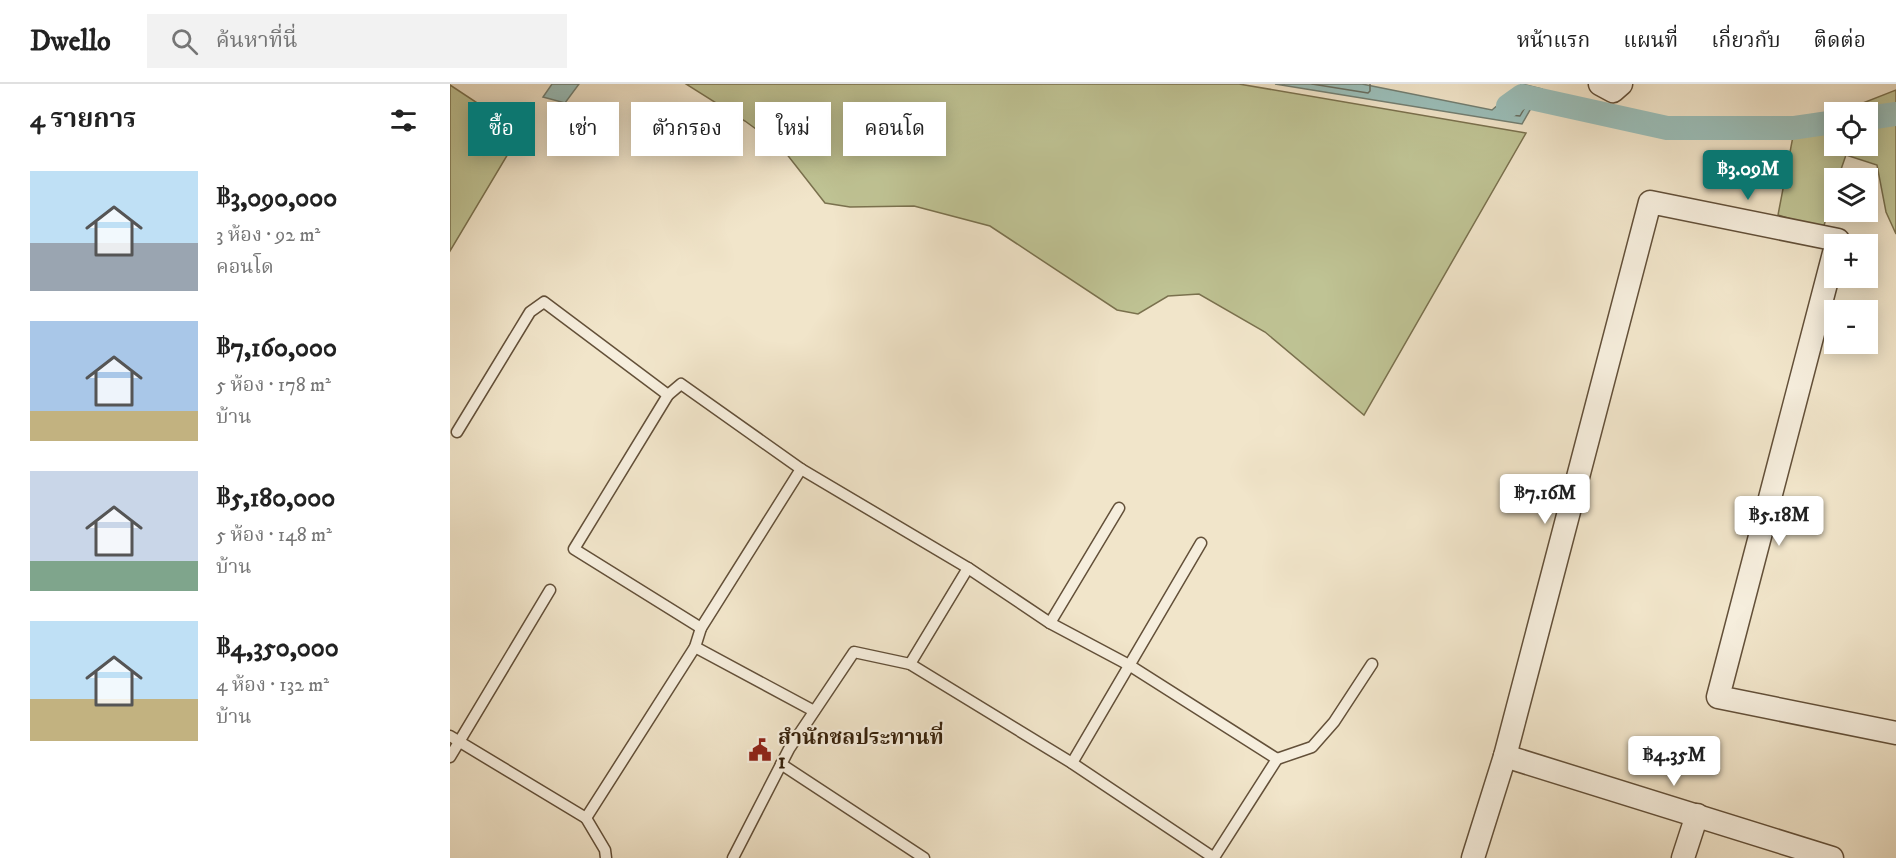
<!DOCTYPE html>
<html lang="th">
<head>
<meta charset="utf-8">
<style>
  :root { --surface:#fff; --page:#f2f2f2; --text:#222; --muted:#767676; --line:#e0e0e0; --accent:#0f766e }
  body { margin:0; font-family:"IM FELL DW Pica","Noto Serif Thai",serif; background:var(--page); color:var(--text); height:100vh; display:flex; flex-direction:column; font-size:22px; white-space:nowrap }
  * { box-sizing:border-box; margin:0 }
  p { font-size:20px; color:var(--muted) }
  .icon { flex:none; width:33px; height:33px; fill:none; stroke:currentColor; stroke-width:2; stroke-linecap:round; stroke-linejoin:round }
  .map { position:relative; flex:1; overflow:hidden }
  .side { display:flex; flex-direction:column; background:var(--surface); width:450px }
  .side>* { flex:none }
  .banner { position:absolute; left:18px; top:18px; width:570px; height:54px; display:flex; gap:12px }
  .fabs { position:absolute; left:1374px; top:18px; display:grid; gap:12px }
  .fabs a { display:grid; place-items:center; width:54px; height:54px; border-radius:0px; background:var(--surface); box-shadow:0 3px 15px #0003; font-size:30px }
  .price { position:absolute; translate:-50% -51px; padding:0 14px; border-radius:6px; background:#fff; color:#222; font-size:20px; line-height:39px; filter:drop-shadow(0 2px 3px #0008) }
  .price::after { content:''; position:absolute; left:50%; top:36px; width:18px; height:14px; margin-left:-9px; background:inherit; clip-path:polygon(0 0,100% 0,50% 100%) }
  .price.selected { background:var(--accent); color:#fff }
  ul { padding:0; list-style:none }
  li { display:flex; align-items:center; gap:18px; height:150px; padding:0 30px }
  li span { display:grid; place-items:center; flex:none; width:168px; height:120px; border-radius:0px; color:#555 }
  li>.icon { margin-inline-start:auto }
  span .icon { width:72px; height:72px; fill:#fffc; stroke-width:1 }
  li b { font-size:26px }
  h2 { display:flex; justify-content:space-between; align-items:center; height:72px; padding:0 30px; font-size:26px }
  .chip { padding:0 21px; border-radius:0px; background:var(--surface); box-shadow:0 3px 15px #0003; font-size:21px; line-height:54px }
  .chip.selected { background:var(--accent); color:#fff }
  header { display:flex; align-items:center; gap:36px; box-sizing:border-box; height:84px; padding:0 30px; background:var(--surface); border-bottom:2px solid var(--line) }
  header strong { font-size:28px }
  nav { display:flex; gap:33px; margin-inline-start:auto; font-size:21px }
  .search { width:420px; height:54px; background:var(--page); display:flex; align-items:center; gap:15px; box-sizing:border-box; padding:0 21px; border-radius:0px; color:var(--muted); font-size:22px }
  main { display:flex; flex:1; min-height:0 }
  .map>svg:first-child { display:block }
  .green { fill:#bfc394; stroke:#7a714e; stroke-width:1.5 }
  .water { fill:#9bbfba; stroke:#727f73; stroke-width:1.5 }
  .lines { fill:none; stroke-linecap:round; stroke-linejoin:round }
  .shore { stroke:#686f62; stroke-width:1.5 }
  .canal { stroke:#9bbfba; stroke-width:24 }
  .service-casing { stroke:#635039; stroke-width:13 }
  .minor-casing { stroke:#635039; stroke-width:25 }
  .service { stroke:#f6eedd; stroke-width:10 }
  .minor { stroke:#f6eedd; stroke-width:22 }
  .labels { text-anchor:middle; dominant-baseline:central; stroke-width:4.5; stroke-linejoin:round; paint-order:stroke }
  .poi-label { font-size:21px; font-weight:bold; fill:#341f09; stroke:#f6eedd; text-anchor:start }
</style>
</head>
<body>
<header>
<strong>Dwello</strong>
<div class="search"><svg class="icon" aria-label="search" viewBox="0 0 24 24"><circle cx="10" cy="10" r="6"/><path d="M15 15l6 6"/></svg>ค้นหาที่นี่</div>
<nav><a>หน้าแรก</a><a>แผนที่</a><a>เกี่ยวกับ</a><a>ติดต่อ</a></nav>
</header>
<main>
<section class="side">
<h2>4 รายการ<svg class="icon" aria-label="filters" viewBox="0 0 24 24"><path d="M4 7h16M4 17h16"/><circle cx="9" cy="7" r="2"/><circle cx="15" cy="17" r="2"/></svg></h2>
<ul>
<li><span style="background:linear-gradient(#bfe0f5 60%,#9aa5b1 0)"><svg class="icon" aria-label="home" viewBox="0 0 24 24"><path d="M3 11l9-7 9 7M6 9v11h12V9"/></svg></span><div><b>฿3,090,000</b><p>3 ห้อง · 92 m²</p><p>คอนโด</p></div></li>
<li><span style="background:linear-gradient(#a9c7e8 75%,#c2b280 0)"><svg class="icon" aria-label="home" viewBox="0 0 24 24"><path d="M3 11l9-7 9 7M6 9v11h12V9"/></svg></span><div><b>฿7,160,000</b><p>5 ห้อง · 178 m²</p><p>บ้าน</p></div></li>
<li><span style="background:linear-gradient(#c9d6e8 75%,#7fa58c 0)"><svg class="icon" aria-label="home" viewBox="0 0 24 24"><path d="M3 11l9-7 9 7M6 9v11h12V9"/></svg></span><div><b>฿5,180,000</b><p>5 ห้อง · 148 m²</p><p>บ้าน</p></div></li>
<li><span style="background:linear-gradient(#bfe0f5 65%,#c2b280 0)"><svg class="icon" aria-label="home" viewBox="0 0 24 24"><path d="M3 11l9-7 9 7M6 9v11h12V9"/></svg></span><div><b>฿4,350,000</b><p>4 ห้อง · 132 m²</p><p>บ้าน</p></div></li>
</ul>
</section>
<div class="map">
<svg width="1446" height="774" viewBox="0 0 1446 774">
  <rect width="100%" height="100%" fill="#f1e5ca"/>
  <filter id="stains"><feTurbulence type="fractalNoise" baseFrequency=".00333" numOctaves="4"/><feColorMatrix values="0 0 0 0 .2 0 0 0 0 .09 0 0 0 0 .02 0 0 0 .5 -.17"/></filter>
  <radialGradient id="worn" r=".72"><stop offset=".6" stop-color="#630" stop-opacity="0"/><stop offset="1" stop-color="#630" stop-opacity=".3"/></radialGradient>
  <!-- green -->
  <g class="green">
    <polygon points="236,0 789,0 1076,49 914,331 815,248 749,210 718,212 688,230 667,226 540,142 464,122 400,123 375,119 332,64 295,37"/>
    <polygon points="0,1 71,48 0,167"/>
    <polygon points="1446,6 1446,150 1436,128 1427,81 1396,71 1388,94 1384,94 1384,107 1373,145 1328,131 1344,47 1384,31 1384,62 1418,62 1418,28 1390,28"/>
  </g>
  <!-- water -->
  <g class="water">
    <polygon points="102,0 129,0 115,19 93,13"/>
    <polygon points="825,0 912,0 1042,26 1072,0 1092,5 1072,40"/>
  </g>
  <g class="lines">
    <!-- shore -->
    <g class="shore">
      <polyline points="862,0 918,9 920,7 920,0"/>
      <polygon points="1075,5 1082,11 1070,32 1051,30 1051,26"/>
    </g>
    <!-- canal -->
    <g class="canal">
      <polyline points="1058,22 1072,12 1217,44 1343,44 1384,38"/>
      <polyline points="1418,34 1446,30"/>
    </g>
    <!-- service casing -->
    <g class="service-casing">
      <g id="service">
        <polyline points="7,348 80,228 94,218 218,311"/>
        <polyline points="600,539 669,424"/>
        <polyline points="251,544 124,465 218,311 231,300 351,385 518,484 600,539 679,581 827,675 765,772"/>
        <polyline points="245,563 364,627"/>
        <polyline points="460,580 518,484"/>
        <polyline points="0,652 136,734"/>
        <polyline points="0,673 100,506"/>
        <polyline points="827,675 862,663 884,638 922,580"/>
        <polyline points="622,679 751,459"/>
        <polyline points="331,680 474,774"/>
        <polyline points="156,774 155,766 136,734 245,563 251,544 351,385"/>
        <polyline points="283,774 339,665 404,568 460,580 622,679 764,774"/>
      </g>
    </g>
    <!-- minor casing -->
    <g class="minor-casing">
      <g id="minor">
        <polyline points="1150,0 1163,7 1171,0"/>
        <polyline points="1384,169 1268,613 1446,649"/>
        <polyline points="1055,672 1382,774"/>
        <polyline points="1023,774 1055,672 1200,118 1388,156 1387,160"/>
        <polyline points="1233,774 1247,731"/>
      </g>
    </g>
    <!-- service -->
    <use href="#service" class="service"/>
    <!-- minor -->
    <use href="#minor" class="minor"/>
  </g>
  <!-- icons -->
  <defs>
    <g id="civic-bare" transform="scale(1.8)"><path d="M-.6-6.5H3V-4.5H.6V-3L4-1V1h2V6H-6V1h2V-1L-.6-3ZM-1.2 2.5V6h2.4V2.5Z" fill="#8f2418" stroke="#f6eedd" stroke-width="2.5" paint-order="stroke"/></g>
  </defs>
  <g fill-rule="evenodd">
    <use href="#civic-bare" x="310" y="666"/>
  </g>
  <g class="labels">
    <!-- poi labels -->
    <g class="poi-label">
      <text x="328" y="654">สำนักชลประทานที่<tspan x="328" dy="24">1</tspan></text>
    </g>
  </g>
  <rect width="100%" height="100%" filter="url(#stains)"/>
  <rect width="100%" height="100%" fill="url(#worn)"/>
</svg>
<div class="fabs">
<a><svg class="icon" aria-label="locate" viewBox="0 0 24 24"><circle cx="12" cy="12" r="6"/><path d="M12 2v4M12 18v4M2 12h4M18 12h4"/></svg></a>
<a><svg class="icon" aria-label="layers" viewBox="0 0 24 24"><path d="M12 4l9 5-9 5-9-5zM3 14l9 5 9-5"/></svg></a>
<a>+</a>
<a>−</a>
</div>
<b class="price selected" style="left:1298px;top:117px">฿3.09M</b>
<b class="price" style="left:1095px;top:441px">฿7.16M</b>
<b class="price" style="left:1329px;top:463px">฿5.18M</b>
<b class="price" style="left:1224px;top:703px">฿4.35M</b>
<div class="banner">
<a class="chip selected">ซื้อ</a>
<a class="chip">เช่า</a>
<a class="chip">ตัวกรอง</a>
<a class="chip">ใหม่</a>
<a class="chip">คอนโด</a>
</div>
</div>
</main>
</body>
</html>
